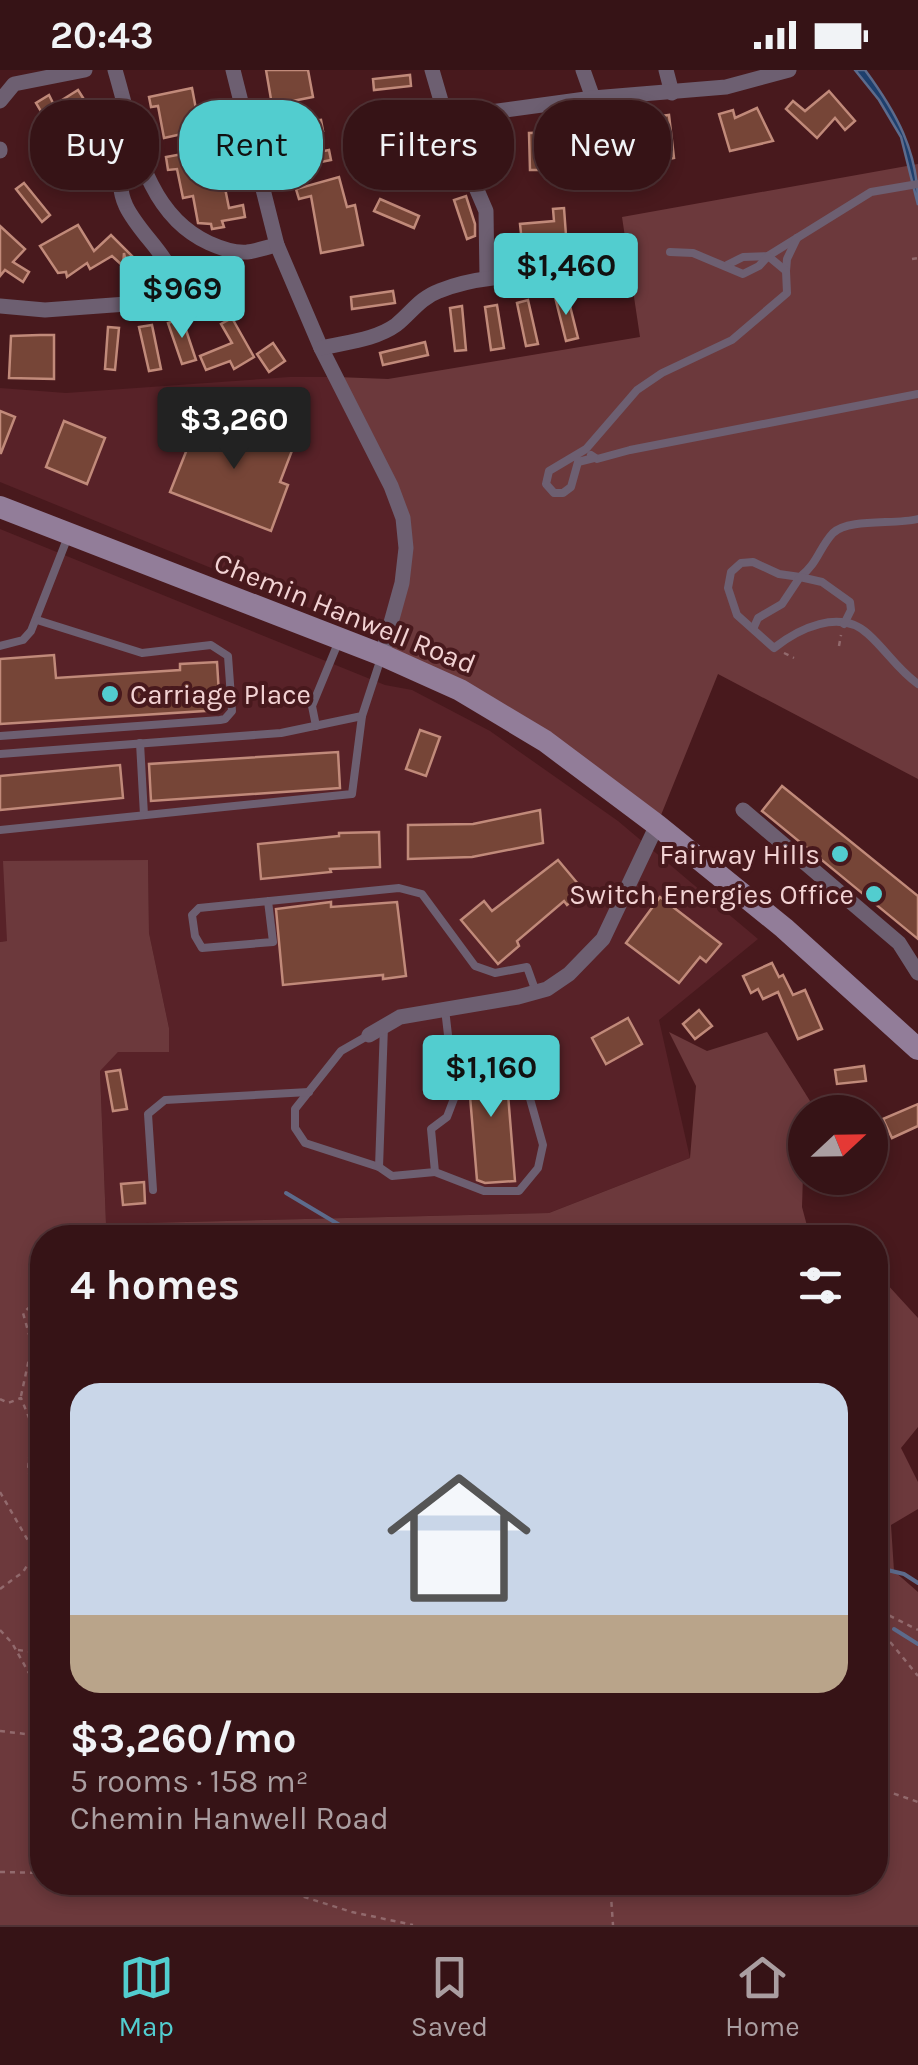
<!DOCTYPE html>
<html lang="en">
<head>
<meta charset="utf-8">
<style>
  :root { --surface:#361316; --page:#3d1c1f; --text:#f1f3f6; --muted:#aa9ea1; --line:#503235; --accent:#52cdcf }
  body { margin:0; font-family:Karla,sans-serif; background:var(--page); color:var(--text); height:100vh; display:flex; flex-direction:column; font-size:38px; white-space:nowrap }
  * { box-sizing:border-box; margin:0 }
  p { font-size:32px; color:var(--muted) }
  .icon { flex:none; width:55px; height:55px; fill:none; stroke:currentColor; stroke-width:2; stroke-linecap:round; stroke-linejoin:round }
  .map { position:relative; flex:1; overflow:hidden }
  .panel { position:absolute; left:30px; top:1155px; width:858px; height:670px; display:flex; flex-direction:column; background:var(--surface); border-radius:40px; box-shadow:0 5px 15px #0003,0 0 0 2px var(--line) }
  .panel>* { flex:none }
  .banner { position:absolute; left:30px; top:30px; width:860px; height:90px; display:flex; gap:20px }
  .needle { width:65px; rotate:68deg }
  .buttons { position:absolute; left:788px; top:1025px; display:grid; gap:20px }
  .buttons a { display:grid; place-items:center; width:100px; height:100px; border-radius:50%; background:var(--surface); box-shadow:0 5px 15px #0003,0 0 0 2px var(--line); font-size:50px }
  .price { position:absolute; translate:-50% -85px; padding:0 22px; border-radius:10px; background:var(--accent); color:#111; font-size:32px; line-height:65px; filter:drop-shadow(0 2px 5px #0008) }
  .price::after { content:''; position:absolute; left:50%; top:60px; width:30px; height:22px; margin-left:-15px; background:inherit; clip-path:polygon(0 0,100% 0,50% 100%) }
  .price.on { background:#222; color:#fff }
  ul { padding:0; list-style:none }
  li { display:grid; align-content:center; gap:20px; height:530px; padding:0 40px }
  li+li { border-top:2px solid var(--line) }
  li span { display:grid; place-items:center; height:310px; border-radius:30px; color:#555 }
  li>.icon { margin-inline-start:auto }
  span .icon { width:180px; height:180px; fill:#fffc; stroke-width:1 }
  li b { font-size:42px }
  h2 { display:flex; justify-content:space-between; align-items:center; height:120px; padding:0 40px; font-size:42px }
  .pill { padding:0 35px; border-radius:40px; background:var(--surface); box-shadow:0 5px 15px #0003,0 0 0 2px var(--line); font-size:35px; line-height:90px }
  .pill.on { background:var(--accent); color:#111 }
  .status { display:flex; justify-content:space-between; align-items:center; height:70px; padding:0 50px; background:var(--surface); direction:ltr }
  .status svg { height:28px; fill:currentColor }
  .tabs { display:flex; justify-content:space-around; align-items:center; height:140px; border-top:2px solid var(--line); background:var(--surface); font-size:28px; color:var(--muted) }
  .tabs a { display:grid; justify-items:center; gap:5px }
  .tabs .on { color:var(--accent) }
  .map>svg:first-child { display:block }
  .built { fill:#582228 }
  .green { fill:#6c393c }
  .water { fill:#1d3f6d; stroke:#5d6b8c; stroke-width:2.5 }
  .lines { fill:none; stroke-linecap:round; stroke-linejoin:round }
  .stream { stroke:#5d6b8c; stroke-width:4 }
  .building { fill:#764537; stroke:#c18a7a; stroke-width:2.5 }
  .path { stroke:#926a6d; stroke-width:2.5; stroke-dasharray:5 5; stroke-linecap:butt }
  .lane { stroke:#6d5f71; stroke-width:8 }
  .street { stroke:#6d5f71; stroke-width:15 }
  .secondary { stroke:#927d99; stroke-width:22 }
  .poi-dot { fill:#52cdcf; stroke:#48191d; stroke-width:4 }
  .labels { text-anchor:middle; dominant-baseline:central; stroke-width:8; stroke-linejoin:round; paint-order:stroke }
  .street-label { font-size:28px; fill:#f2d2d3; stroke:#48191d }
  .poi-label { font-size:28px; fill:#f2d2d3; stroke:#48191d; text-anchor:end }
</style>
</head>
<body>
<div class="status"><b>20:43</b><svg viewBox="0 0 49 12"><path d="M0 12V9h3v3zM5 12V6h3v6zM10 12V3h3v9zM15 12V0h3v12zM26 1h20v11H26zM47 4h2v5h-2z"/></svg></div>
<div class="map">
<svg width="918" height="1855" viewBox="0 0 918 1855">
  <rect width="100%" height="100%" fill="#48191d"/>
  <!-- built -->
  <g class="built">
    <polygon points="290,307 337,307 403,448 393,552 366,561 0,412 0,318 66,323"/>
    <polygon points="0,459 385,615 412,620 490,661 618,751 758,869 659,950 690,1088 549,1143 106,1154 100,1000 118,982 168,982 169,958 149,863 148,791 7,871 0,872"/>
  </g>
  <!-- green -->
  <g class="green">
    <polygon points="918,94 918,709 718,604 657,755 545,671 382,585 393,552 403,448 337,307 388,309 640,267 622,147"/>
    <polygon points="148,790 149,863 169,958 169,982 118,982 100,1001 106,1154 549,1143 690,1088 696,1016 669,962 707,981 767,962 810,1031 809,1042 805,1042 802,1137 810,1167 42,1168 42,1812 875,1812 875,1201 918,1248 918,1357 901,1378 918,1412 918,1439 891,1455 894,1501 918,1522 918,1855 0,1855 0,872 7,871 3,791"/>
  </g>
  <!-- water -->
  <path class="water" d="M855,0H865C896,42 918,81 918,135L901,67L879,30Z"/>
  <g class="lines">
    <!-- stream -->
    <g class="stream">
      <polyline points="286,1123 353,1163 381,1168"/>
      <polyline points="875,1497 904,1504 918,1513"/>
      <polyline points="894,1559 918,1574"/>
    </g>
  </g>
  <!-- building -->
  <g class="building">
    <polygon points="266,0 308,0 313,27 272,35"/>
    <polygon points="410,5 411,16 374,20 373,9"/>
    <polygon points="192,18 200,60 164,68 158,36 151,37 149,27"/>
    <polygon points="78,20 101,56 90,63 85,54 58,70 36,33 49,25 54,35"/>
    <polygon points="829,21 855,51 845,60 835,48 817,68 786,39 793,31 805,41"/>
    <polygon points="757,38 773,71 730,81 719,44 733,40 735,48"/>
    <polygon points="578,43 578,54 605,51 609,93 543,95 544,100 530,100 529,63 563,62 562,44"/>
    <polygon points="638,45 638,49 669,45 674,88 663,90 662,86 630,89 626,46"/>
    <polygon points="321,50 323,61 280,67 279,55"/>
    <polygon points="421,72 440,109 428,115 409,78"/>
    <polygon points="210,79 215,110 223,108 229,138 243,135 245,147 222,151 224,157 212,159 211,154 198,153 193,126 183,128 177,99 168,100 166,87"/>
    <polygon points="329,80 331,90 290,98 288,88"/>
    <polygon points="339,107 347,137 355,135 363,175 321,183 311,126 299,129 296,119"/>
    <polygon points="24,113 50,145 42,152 16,119"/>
    <polygon points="466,126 475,154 475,166 467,169 454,130"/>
    <polygon points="380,129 419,146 414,158 374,141"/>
    <polygon points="564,138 567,179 556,180 555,170 522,173 520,154 554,151 553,139"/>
    <polygon points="78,155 94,181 111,165 146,200 137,210 128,201 124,183 123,196 112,186 90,199 87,193 67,207 66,202 58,203 40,176"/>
    <polygon points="0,156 25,179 13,192 29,202 23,212 5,200 0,206"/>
    <polygon points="393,221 395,233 352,239 351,227"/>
    <polygon points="567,224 578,268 566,271 555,227"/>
    <polygon points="528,230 538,274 526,276 517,233"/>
    <polygon points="497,235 504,278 491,280 485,237"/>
    <polygon points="462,236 466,280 455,281 450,238"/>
    <polygon points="182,248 196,290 182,294 168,253"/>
    <polygon points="232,248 254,287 234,299 230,291 206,300 200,286 232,273 221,254"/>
    <polygon points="152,255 161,299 149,301 139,257"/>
    <polygon points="108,257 119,258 115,300 105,299"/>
    <polygon points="40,265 54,265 54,309 9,308 11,266"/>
    <polygon points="425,272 428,285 383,295 380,283"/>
    <polygon points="273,273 285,291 269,302 257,284"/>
    <polygon points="0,341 15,347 1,383 0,383"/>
    <polygon points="197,341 293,378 280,412 288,415 271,461 170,422 195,359 191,358"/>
    <polygon points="64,351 105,368 87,414 46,397"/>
    <polygon points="54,585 56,608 180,600 180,594 217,592 220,640 0,654 0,589"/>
    <polygon points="420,660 440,667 426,706 406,699"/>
    <polygon points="338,682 340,718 151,731 149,694"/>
    <polygon points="120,695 123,728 0,740 0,706"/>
    <polygon points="782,716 918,826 918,869 762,741"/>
    <polygon points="540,740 543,773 472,787 408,789 408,755 473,754"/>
    <polygon points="379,762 380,797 330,799 331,802 261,809 258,774 339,766 339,763"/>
    <polygon points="558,790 584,821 567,835 564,831 517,871 519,876 498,894 461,850 484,831 492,841"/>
    <polygon points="660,827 721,874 706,892 700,887 679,913 626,873"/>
    <polygon points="331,832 331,837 397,832 406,906 383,909 383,905 283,915 276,839"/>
    <polygon points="772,893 779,907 783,905 793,925 805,920 822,959 798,969 778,922 763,929 758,919 751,923 743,906"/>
    <polygon points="699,940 712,956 695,969 683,954"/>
    <polygon points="628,948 642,974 606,994 592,968"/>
    <polygon points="505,987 515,1111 485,1113 477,1110 467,990"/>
    <polygon points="864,996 866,1011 837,1014 835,1000"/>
    <polygon points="120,1000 127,1039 113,1041 106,1002"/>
    <polygon points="918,1034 918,1056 892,1068 883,1049"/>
    <polygon points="144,1112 145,1133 123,1135 121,1114"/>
  </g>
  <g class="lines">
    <!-- path -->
    <g class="path">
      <polyline points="912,189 918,188"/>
      <polyline points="839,576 841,565"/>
      <polyline points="784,583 794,588"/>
      <polyline points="21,1326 32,1275 23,1243 34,1233 42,1232"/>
      <polyline points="0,1329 8,1333 21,1328 32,1355 28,1401 42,1427"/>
      <polyline points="0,1422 34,1481"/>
      <polyline points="0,1519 23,1502 42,1472"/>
      <polyline points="875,1533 880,1541 918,1560"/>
      <polyline points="875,1559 891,1573 918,1606"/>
      <polyline points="0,1560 12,1573 42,1626"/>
      <polyline points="18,1580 42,1583"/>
      <polyline points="0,1661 42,1666"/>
      <polyline points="875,1717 918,1732"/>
      <polyline points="0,1802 42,1803"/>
      <polyline points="256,1812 352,1842 413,1855"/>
      <polyline points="610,1812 613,1855"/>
    </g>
    <!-- lane -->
    <g class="lane">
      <polyline points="727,195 743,187 768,186 871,122 918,114"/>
      <polyline points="786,201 787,189 797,168"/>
      <polyline points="591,385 597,389 630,380 918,324"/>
      <polyline points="594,388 578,392 571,417 563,423 554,423 546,414 549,401 586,379 637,320 662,303 732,270 787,223 786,201 768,186 759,196 743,204 693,183 670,182"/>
      <path d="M918,449C895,455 849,448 833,463C819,478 818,493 800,507L779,504L753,492L741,493L731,502L728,518L737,545L774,578C798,559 840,538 868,564C886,580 898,600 918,614"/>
      <polyline points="754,557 758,548 782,534 800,507 822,512 850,532 851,540 844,554"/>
      <polyline points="0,576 23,570 31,561 67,469"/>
      <polyline points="316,656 312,636 338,573"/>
      <polyline points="0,666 220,650 225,649 232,641 228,586 211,575 142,583 37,550"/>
      <polyline points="140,673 144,745"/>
      <polyline points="0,684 281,663 362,646 381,588"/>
      <polyline points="0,760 352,724 362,646"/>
      <polyline points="268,831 273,872 202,878 195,866 192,845 199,838 399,818 422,824 475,896 495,903 527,897 536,922"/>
      <polyline points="369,965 341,981 295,1039 295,1058 305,1073 379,1097 392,1106 435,1102 431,1059 447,1047 455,1026 445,939"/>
      <polyline points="379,1097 384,956"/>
      <polyline points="435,1102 484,1121 519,1121 538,1098 543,1075 516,979 503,971 448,972"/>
      <polyline points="153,1120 148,1044 165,1030 309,1022"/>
    </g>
    <!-- street -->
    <g class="street">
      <path d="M115,0C134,63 143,143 209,173C220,178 234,183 247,182C257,181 267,177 277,175"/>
      <polyline points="233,0 277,175 321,278 391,416 403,448 406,478 402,513 382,585"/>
      <polyline points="432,0 446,48 486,141 487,208"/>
      <polyline points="583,0 593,28"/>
      <polyline points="666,0 672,23"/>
      <polyline points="0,31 14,14 85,0"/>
      <polyline points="446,48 593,28 726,17 789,0"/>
      <polyline points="0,79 0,81"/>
      <path d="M0,236L45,240L154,232L171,226C172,218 174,209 171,201C159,172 106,136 125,100L141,93"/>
      <path d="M321,278C346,272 375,270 396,255C411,243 420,228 439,221C481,204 527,206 571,204"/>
      <polyline points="743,740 899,873 918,903"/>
      <polyline points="369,965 400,947 518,927 547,919 569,904 603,869 657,755"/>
    </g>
    <!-- secondary -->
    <polyline class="secondary" points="0,437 382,585 460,620 545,671 657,755 784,858 918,979"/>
  </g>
  <!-- markers -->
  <g class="poi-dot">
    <circle cx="110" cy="624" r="10"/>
    <circle cx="840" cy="784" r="10"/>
    <circle cx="874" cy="824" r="10"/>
  </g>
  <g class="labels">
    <!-- street labels -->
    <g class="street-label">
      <text transform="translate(345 543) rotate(22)">Chemin Hanwell Road</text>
    </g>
    <!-- poi labels -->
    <g class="poi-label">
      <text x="130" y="624" text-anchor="start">Carriage Place</text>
      <text x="820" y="784">Fairway Hills</text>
      <text x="854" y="824">Switch Energies Office</text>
    </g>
  </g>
</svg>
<div class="buttons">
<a><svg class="needle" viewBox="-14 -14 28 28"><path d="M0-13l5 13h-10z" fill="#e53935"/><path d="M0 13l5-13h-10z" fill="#aa9ea1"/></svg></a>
</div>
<b class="price" style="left:566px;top:248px">$1,460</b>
<b class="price" style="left:182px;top:271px">$969</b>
<b class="price on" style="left:234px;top:402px">$3,260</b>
<b class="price" style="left:491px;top:1050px">$1,160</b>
<div class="banner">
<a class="pill">Buy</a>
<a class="pill on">Rent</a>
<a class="pill">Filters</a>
<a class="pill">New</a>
</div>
<section class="panel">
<h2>4 homes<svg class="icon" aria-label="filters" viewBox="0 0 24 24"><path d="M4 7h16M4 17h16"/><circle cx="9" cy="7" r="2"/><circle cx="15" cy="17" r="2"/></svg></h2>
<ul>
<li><span style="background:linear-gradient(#c9d6e8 75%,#b9a48a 0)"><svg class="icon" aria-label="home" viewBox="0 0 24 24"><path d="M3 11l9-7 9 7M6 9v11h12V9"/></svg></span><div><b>$3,260/mo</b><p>5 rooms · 158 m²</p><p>Chemin Hanwell Road</p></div></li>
</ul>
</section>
</div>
<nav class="tabs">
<a class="on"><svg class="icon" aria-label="map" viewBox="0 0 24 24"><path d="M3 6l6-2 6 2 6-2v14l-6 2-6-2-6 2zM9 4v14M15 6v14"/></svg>Map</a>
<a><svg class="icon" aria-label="saved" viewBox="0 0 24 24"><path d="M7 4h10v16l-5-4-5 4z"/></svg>Saved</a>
<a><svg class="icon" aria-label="home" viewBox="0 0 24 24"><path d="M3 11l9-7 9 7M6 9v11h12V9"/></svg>Home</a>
</nav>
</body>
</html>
